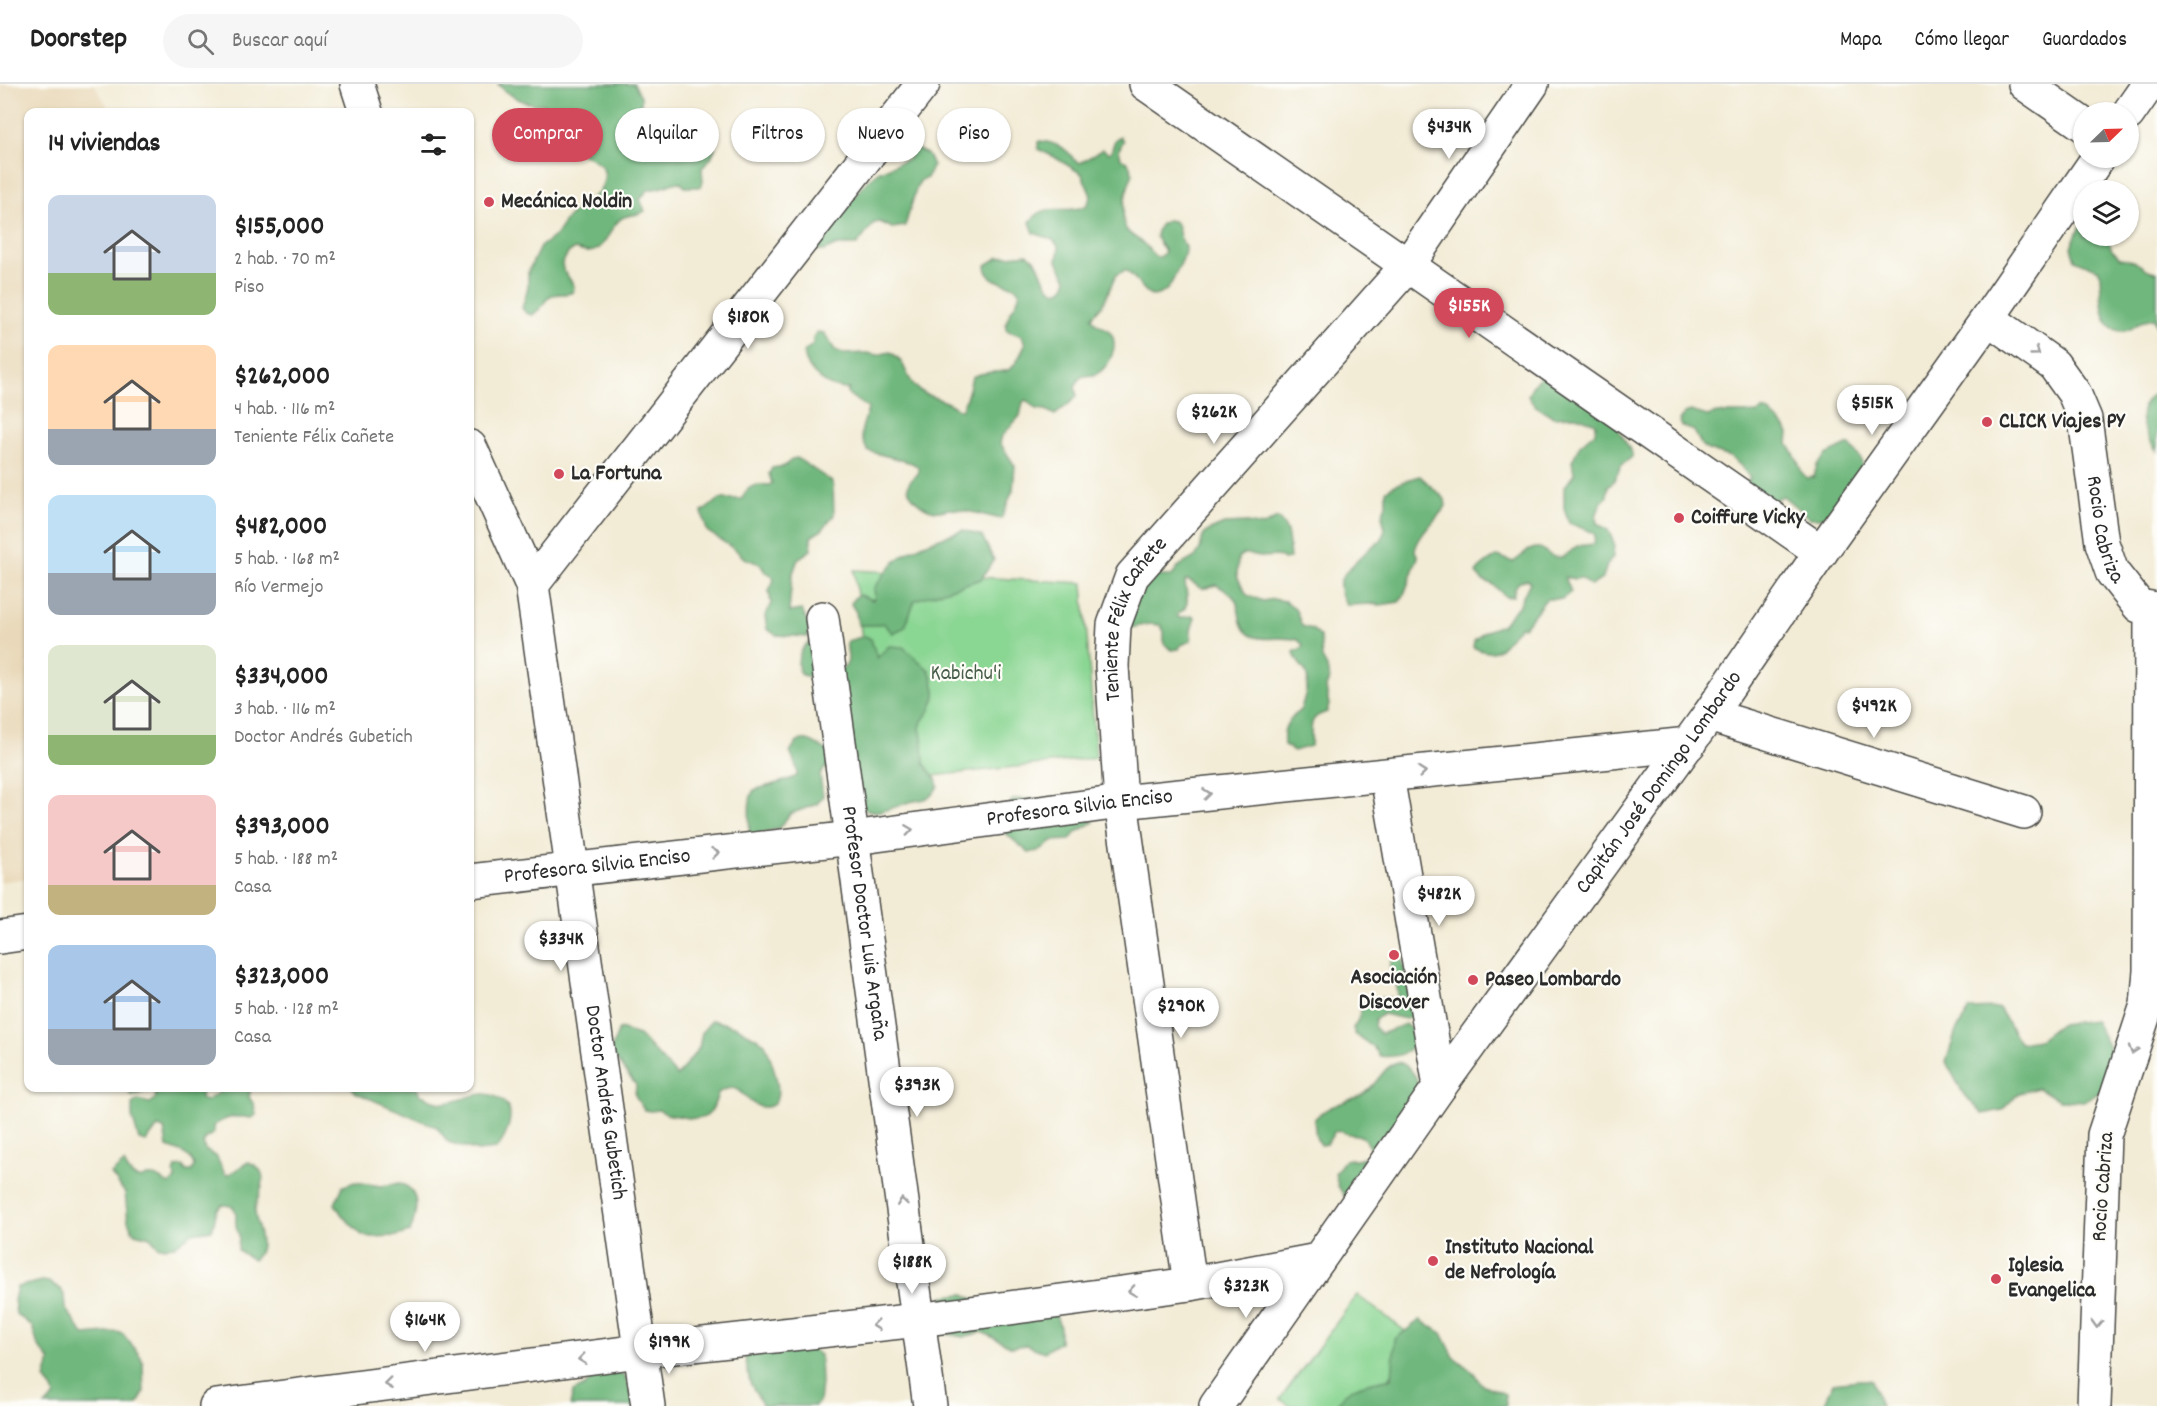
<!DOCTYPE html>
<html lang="es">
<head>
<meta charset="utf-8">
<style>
  :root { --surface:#fff; --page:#f6f6f6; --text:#222; --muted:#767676; --line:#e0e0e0; --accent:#d1495b }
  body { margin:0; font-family:Dekko,sans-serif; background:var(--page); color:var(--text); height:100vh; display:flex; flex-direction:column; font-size:22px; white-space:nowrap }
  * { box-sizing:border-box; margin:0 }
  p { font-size:20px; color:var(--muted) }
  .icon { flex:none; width:33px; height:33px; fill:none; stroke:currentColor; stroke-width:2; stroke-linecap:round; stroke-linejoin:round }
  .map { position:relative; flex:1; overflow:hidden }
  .side { position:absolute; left:24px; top:24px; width:450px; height:984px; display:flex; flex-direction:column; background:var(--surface); border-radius:12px; box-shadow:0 2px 4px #0004 }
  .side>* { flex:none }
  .top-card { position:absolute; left:492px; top:24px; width:570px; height:54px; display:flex; gap:12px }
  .needle { width:39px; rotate:67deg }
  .controls { position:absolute; left:2073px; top:18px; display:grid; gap:12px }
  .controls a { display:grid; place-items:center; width:66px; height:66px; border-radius:50%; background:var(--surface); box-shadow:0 2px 4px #0004; font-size:30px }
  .price { position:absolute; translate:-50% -51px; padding:0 14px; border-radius:21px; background:#fff; color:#222; font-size:20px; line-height:39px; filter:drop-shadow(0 2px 3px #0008) }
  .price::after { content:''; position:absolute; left:50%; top:36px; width:18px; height:14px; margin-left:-9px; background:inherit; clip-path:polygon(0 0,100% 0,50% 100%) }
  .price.on { background:var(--accent); color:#fff }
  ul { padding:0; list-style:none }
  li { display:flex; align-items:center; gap:18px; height:150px; padding:0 24px }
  li span { display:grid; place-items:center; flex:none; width:168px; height:120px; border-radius:12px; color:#555 }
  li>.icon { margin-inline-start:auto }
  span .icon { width:72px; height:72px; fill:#fffc; stroke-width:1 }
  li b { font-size:26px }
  h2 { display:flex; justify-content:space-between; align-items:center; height:72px; padding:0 24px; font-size:26px }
  .chip { padding:0 21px; border-radius:27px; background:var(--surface); box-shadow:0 2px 4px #0004; font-size:21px; line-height:54px }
  .chip.on { background:var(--accent); color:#fff }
  header { display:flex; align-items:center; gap:36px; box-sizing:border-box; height:84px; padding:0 30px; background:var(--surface); border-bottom:2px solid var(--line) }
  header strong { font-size:28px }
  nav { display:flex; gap:33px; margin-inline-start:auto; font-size:21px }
  .search { width:420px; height:54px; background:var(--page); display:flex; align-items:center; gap:15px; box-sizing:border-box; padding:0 21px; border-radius:33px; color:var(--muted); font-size:22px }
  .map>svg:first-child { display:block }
  .built { fill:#e9d9ba }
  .green { fill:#8ad693; stroke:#5a805f; stroke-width:1.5 }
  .forest { fill:#6fb77d; stroke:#4d7154; stroke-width:1.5 }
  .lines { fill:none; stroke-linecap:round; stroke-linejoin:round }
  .minor-casing { stroke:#494844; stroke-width:36 }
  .minor { stroke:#fff; stroke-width:33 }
  .oneway { stroke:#a0a0a0 }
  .poi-dot { fill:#d1495b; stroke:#fdfcf7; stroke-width:2 }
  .labels { text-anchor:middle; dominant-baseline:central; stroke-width:4.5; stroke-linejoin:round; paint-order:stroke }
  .poi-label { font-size:22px; font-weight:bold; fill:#2b2b2b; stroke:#fdfcf7; text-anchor:start }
  .street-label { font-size:22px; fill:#2b2b2b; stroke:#fdfcf7 }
  .park-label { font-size:22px; fill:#485e4a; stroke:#fdfcf7 }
</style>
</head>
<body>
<header>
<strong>Doorstep</strong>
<div class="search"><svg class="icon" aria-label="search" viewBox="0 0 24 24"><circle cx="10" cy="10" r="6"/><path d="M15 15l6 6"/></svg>Buscar aquí</div>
<nav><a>Mapa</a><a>Cómo llegar</a><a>Guardados</a></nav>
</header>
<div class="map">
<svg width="2157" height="1322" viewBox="0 0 2157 1322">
  <rect width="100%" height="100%" fill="#fdfcf7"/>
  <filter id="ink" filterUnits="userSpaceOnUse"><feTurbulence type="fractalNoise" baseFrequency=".0167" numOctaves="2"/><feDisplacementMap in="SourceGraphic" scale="12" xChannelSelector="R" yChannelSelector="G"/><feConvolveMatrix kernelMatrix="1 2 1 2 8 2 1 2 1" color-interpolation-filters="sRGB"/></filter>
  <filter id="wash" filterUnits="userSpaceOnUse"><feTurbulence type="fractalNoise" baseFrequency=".008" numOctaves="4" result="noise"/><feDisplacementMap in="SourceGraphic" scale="24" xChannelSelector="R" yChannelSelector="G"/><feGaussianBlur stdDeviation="1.35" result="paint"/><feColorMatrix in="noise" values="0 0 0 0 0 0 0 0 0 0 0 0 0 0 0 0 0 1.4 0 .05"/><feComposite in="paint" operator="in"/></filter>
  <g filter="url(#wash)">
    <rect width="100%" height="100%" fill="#f2ebd5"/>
    <!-- built -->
    <polygon class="built" points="0,0 94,0 111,28 28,28 28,794 0,798"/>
    <!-- green -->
    <g class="green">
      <polygon points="854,486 1083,499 1096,674 878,698"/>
      <polygon points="1357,1211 1417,1256 1369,1322 1290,1322 1280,1315"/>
    </g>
    <!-- forest -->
    <g class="forest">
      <path d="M498,0H634L641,12V25C646,28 651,28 656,31C663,36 664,40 674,37L715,64L711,74L702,84L703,98L700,103H685L680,98C669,99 661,106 649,105L640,115L645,127C638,132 630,130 622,134C605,144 608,178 575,165L569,168L562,179L563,185L574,202L573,208C566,212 555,208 549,213C541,221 544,224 532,231L526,229L522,224L528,203V188L540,163L556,151L567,134L599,108C621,71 572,73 556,55C548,45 550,31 543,20C527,22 509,12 498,0Z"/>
      <path d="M1120,52L1123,57L1119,66L1121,74L1129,80L1133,90C1127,102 1119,133 1126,145C1130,152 1138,154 1144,160C1149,164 1151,170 1157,173H1160L1165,168L1156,153C1157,144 1159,140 1168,136C1180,137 1177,143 1180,152C1181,158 1185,159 1185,165C1185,172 1182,177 1179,183C1172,197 1170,210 1152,212C1140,205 1137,193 1125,186L1116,191L1103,220L1092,233C1095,242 1103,241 1109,247C1121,260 1109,286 1094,291C1089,292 1086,291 1081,293L1075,302L1077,313L1055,331L1046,326L1036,325L1026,316L1023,318L1020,332L1002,352L1000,359L1015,382L1013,406L1001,435C984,431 967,426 950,425C945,425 940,428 936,427C925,426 904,411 909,399C911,395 915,393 918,390V383L912,379L868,367C855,346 865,342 868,324L849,311L847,309L849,305C828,306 806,289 804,268L813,260V254L817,248L824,249L835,266L845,270L867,269L877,271L890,268C908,279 903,289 915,302C922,311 935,313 944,317C950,319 955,324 961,326C967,316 969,305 972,293C1003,279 1008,303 1025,260L1022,252L1006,246C1004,231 1018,222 1020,208C1009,195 987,202 986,181L999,173L1027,170C1045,179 1040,203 1057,208C1064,205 1065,202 1067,195L1057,177L1059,163L1053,156L1034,149L1030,138C1047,115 1064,133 1087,121L1091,112L1082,90L1056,74L1038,65V58L1040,57C1053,58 1068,64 1074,76L1080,79L1103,65L1108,69L1111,68L1115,56Z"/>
      <polygon points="915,64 927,70 933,81 927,94 921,96 917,102 905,142 892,144 880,138 874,139 857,161 837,161 824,167 812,165 868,96 878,88 908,75"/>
      <path d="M2083,141L2084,152H2106L2112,166L2120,174C2139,175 2143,188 2157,188V242L2154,234C2137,236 2136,246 2124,247C2096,249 2103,203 2099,186L2075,176L2071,163L2080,142Z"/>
      <path d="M1573,280L1586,284L1605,299L1618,345L1632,369V373L1621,382L1614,397L1608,402L1607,413L1601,419L1596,432L1597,439L1608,446L1614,459L1613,473L1607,481L1603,494L1591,502L1581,494L1575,495L1565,493L1571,508L1562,515H1546L1524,543L1521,542C1503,556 1502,578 1473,563L1474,557L1484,548L1502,541L1519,521L1530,498L1528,496C1517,496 1515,503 1513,512L1506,513L1492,500L1482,496L1476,489C1478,484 1493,474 1498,472L1513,478C1521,474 1528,463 1539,464C1543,464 1543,466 1547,469C1561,479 1567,470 1577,462L1594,460L1595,451L1592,448L1569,439L1564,425V404L1574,390L1572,377L1580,361L1595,348L1596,339L1576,332L1553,333C1544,325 1533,324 1528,312C1536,288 1552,287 1573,280Z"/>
      <path d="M2157,307V367C2142,346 2131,325 2157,307Z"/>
      <polygon points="1762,326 1769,328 1786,344 1789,350 1788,360 1796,373 1802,389 1807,394 1814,393 1817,381 1826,371 1847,361 1850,361 1861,375 1864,390 1827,434 1809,434 1783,412 1771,417 1746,399 1750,394 1740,381 1730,373 1708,366 1702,362 1694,347 1682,342 1679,336 1685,329 1691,327 1707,332 1717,329 1759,329"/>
      <path d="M797,374L831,397L833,400L834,431L822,446L811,453V466L798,475L792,492L789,528L802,526L809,543L808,553L776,551L767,545L765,532L771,520L769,507L774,495L770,490L765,488L760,480L744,474L737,467L707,447L702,428L720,415H742C747,401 756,400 769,401L772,399L769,390L772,384L785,382L792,375Z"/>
      <path d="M1420,392L1445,415L1446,422C1437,435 1417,452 1415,467L1418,473L1403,513L1399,518L1380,521L1373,520L1347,521C1330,496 1346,488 1362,472C1369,465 1372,461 1381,457L1385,445L1382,432L1386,420V407C1390,402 1414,393 1420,392Z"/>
      <path d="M1277,434C1291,444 1288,460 1290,474L1284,475L1282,473C1274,471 1269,473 1261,473C1252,473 1246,465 1238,474L1237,492L1247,511L1263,517L1273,515L1285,517L1295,524L1302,542L1312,545L1320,552L1322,574L1327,583L1329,595L1326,604L1329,621L1327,628C1305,634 1313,645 1311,662L1294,667L1284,661C1282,641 1288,638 1301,625C1304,613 1312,596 1304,585C1299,579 1296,577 1294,568L1302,564L1303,561L1298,556C1285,551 1265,558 1252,552C1236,544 1242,527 1235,515C1231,509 1222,504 1216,501C1195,508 1204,504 1188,496L1185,497C1185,505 1190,516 1185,524C1183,527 1180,528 1177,531L1179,534L1192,532L1195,534L1191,546V557L1181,561L1179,565L1172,566L1164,560V547L1160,541L1150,540L1130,544L1115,512L1151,492H1172L1179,482L1195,473L1200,465L1203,452L1208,447L1224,440L1247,439L1263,442Z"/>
      <path d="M963,446L982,452L994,476L981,495L915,516L905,543L893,549L883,539L876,541H858L856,528L851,520L854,514L860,511L873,516L875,513L874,504C880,497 885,488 891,482C909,462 939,455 963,446Z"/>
      <path d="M865,552L871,555L877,574L889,562L903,563L929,586L932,593L935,606V613L930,626L922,637L920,644L923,658L924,679L936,695L938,702C936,706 933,711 929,713C924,717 916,716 910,718C891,723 879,734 859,722L826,683L820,691L823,712L817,720L790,730L779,744L755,752L749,749C751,736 746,718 754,706L788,696L797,692V685L790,668C801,646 814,659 828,667L820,597L800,590C795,576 800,561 815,555L842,585C853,578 845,568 847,557Z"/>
      <polygon points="1016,715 1033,715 1094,738 1076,748 1070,756 1052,757 1042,766 1029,769 1005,749 1011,717"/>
      <path d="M1401,870L1414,930L1406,935L1383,930L1375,936L1374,943L1381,950L1405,940L1413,947L1416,957C1408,971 1395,974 1380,972L1374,964L1355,950L1353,944L1358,936L1363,920L1380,914H1397C1402,896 1377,880 1401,870Z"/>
      <polygon points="1999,924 2020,959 2039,956 2060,940 2094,936 2111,967 2114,983 2106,1004 2086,1017 2059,1016 2038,1004 2019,1009 2002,1026 1983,1030 1964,1011 1946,978 1956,947 1970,925"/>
      <path d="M712,936L737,943L765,959C769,971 793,1025 763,1023C751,1022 745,1010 736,1005C730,1003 723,1006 718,1009C711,1037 703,1037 678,1032C670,1031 666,1031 659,1026L651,1027L644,1026L635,1011L636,1001L610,968L619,945L639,951L677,992L699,964L702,948Z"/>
      <path d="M1397,978C1406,979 1417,991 1418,1000C1418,1003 1417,1007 1416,1010L1345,1113L1338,1102L1335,1089L1345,1076C1354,1073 1367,1079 1371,1066C1361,1042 1351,1056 1340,1046L1334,1048L1327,1060L1320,1061L1316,1053L1314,1036C1325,1021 1347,1019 1363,1010C1377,1002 1382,983 1397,978Z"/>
      <path d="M125,1004H202L201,1015L206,1017L225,1004H251L249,1013L254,1021L256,1031L251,1034C236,1031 226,1033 213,1042L214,1049L206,1054L203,1059L205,1066L216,1072L225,1090L228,1091L248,1078C254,1080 260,1084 262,1090C266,1103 255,1115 255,1127C256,1143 269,1164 253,1176L238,1166C238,1161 239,1156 239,1151C238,1147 236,1144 236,1141C235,1129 240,1121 222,1121L217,1126L212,1146L192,1149L175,1162L159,1163L150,1153L135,1149L132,1146L128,1137L125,1109L111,1090L124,1079C128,1086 132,1096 142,1094C145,1093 148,1091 152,1092C159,1092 163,1098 170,1100L175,1095L174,1089L176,1083L183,1082L186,1087H192L194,1081C189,1069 178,1067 167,1063L164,1045L158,1043L146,1058L139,1056L132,1033V1020L138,1016L150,1019L155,1015L156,1011L152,1006C145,1006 139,1011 132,1012Z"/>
      <path d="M352,1004H417L420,1011C428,1012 435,1019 442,1019C463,1019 482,1001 501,1016C506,1020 510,1023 510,1031C510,1043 504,1057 496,1065L478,1067L448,1058L437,1043L354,1008Z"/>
      <path d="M355,1098L381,1102L400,1099C422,1107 417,1129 410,1148L397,1152L368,1153L362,1151L342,1131L335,1120L343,1102Z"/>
      <polygon points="42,1197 49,1198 61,1205 64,1211 65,1224 84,1251 117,1248 123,1250 141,1273 143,1280 144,1308 138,1320 131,1322 45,1322 55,1312 53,1305 45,1295 50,1277 38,1262 32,1242 16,1230 14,1216 17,1203"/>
      <polygon points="964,1210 976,1216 1056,1231 1060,1243 1060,1258 1044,1268 1026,1261 1012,1263 982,1248 963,1253 943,1249 938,1217 944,1212"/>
      <path d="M1420,1236L1442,1249L1454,1273L1474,1289L1481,1300L1505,1310L1506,1322H1336C1347,1300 1370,1299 1392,1294L1395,1255Z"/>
      <polygon points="782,1239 820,1271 821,1299 819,1318 815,1322 763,1322 750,1299 744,1268"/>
      <polygon points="604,1285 624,1291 627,1297 636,1322 570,1322 573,1308 585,1302 598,1288"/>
      <polygon points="1859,1296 1872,1296 1881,1322 1824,1322 1833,1299"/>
    </g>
  </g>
  <g filter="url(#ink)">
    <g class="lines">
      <!-- minor casing -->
      <g class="minor-casing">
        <g id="minor">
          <polyline points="357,0 366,28"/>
          <polyline points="1146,0 1821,468"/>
          <polyline points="2025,0 2084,41"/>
          <polyline points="2128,30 2149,0"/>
          <path id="s1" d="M1988,234L2054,281L2074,309L2085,335L2102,459L2112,488L2139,522L2151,524L2150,887L2147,921L2104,1051L2094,1322"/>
          <path id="s2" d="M470,363L532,501L648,1322"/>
          <polyline points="532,501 923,0"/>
          <path id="s3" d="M822,534L930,1322"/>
          <polyline points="1709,631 2024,728"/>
          <polyline points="1387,692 1440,1002"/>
          <path id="s4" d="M470,797L853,754L1121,718L1689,660"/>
          <polyline points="0,853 28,849"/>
          <path id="s5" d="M1190,1200L1121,718L1112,582L1114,541L1132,492L1408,181L1532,0"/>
          <polyline points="216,1322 640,1267 918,1236 1190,1200 1318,1176"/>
          <path id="s6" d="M1216,1322L1440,1002L1709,631L1821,468L1988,234L2098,74"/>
        </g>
      </g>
      <!-- minor -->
      <use href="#minor" class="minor"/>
    </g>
    <!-- one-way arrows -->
    <defs><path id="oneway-chevron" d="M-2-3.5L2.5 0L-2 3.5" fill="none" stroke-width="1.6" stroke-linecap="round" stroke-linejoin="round" transform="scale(1.5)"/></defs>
    <g class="oneway">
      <use href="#oneway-chevron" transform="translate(2036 268) rotate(36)"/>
      <use href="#oneway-chevron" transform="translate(1422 688) rotate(-6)"/>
      <use href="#oneway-chevron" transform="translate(1207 710) rotate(-6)"/>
      <use href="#oneway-chevron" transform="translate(909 746) rotate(-8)"/>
      <use href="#oneway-chevron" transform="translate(715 769) rotate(-6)"/>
      <use href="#oneway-chevron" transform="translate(2133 966) rotate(108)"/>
      <use href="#oneway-chevron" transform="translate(902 1118) rotate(-98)"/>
      <use href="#oneway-chevron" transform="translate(1132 1207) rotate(172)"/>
      <use href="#oneway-chevron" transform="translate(2097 1240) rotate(92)"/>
      <use href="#oneway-chevron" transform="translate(876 1241) rotate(174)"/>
      <use href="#oneway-chevron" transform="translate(582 1275) rotate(173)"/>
      <use href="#oneway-chevron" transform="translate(389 1300) rotate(173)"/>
    </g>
  </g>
  <!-- markers -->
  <g class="poi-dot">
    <circle cx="489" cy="118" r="6"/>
    <circle cx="1987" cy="338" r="6"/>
    <circle cx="559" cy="390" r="6"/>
    <circle cx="1679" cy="434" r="6"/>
    <circle cx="1394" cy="871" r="6"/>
    <circle cx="1473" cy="896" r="6"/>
    <circle cx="1433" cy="1177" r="6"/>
    <circle cx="1996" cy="1195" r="6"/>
  </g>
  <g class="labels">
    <!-- poi labels -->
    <g class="poi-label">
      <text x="501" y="118">Mecánica Noldin</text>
      <text x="1999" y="338">CLICK Viajes PY</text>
      <text x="571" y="390">La Fortuna</text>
      <text x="1691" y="434">Coiffure Vicky</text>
      <text x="1394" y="894" text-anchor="middle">Asociación<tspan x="1394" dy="25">Discover</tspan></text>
      <text x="1485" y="896">Paseo Lombardo</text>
      <text x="1445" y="1164">Instituto Nacional<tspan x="1445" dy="25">de Nefrología</tspan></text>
      <text x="2008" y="1182">Iglesia<tspan x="2008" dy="25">Evangelica</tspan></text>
    </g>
    <!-- street labels -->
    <g class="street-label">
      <text stroke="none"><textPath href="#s1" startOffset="256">Rocio Cabriza</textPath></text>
      <text stroke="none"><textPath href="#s5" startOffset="676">Teniente Félix Cañete</textPath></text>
      <text stroke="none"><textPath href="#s6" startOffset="765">Capitán José Domingo Lombardo</textPath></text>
      <text stroke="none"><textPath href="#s4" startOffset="614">Profesora Silvia Enciso</textPath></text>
      <text stroke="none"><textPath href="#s4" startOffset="128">Profesora Silvia Enciso</textPath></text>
      <text stroke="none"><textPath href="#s3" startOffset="308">Profesor Doctor Luis Argaña</textPath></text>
      <text stroke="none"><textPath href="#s2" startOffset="674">Doctor Andrés Gubetich</textPath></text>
      <text transform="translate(2104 1103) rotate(-86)">Rocio Cabriza</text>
    </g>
    <!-- park labels -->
    <g class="park-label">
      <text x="966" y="590">Kabichu'i</text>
    </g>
  </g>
</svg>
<div class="controls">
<a><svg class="needle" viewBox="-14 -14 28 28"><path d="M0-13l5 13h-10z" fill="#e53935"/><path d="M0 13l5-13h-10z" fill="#767676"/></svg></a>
<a><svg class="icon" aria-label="layers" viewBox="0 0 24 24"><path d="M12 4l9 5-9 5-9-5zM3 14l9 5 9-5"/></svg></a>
</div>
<b class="price" style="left:1449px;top:76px">$434K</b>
<b class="price on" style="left:1469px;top:255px">$155K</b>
<b class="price" style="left:748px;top:266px">$180K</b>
<b class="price" style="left:1872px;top:352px">$515K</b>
<b class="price" style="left:1214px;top:361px">$262K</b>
<b class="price" style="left:1874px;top:655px">$492K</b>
<b class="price" style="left:1439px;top:843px">$482K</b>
<b class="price" style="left:561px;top:888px">$334K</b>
<b class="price" style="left:1181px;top:955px">$290K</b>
<b class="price" style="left:917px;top:1034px">$393K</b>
<b class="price" style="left:912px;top:1211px">$188K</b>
<b class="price" style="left:1246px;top:1235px">$323K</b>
<b class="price" style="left:425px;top:1269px">$164K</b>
<b class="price" style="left:669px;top:1291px">$199K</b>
<div class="top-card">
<a class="chip on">Comprar</a>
<a class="chip">Alquilar</a>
<a class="chip">Filtros</a>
<a class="chip">Nuevo</a>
<a class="chip">Piso</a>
</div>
<section class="side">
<h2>14 viviendas<svg class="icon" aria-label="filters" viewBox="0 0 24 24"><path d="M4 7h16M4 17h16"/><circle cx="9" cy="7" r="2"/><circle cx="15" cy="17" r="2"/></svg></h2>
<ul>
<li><span style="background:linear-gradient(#c9d6e8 65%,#8fb573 0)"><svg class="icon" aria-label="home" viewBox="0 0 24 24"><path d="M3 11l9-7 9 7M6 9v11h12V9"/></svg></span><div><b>$155,000</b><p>2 hab. · 70 m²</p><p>Piso</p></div></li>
<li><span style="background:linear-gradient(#ffd9b3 70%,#9aa5b1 0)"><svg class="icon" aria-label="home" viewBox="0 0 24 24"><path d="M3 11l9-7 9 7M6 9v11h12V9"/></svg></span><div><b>$262,000</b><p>4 hab. · 116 m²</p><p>Teniente Félix Cañete</p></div></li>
<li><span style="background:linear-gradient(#bfe0f5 65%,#9aa5b1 0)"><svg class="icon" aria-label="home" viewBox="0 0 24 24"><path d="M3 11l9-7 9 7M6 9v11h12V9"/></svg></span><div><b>$482,000</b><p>5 hab. · 168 m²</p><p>Río Vermejo</p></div></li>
<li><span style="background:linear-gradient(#dfe7d0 75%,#8fb573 0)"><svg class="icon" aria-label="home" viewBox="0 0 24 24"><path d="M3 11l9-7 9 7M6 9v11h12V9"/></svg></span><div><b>$334,000</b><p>3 hab. · 116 m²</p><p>Doctor Andrés Gubetich</p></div></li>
<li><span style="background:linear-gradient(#f6c9c9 75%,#c2b280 0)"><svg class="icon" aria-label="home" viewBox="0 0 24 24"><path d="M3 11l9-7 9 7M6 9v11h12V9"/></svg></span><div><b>$393,000</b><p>5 hab. · 188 m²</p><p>Casa</p></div></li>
<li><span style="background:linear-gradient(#a9c7e8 70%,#9aa5b1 0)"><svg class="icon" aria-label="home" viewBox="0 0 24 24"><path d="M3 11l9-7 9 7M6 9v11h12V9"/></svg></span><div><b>$323,000</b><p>5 hab. · 128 m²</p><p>Casa</p></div></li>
</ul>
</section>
</div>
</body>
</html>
